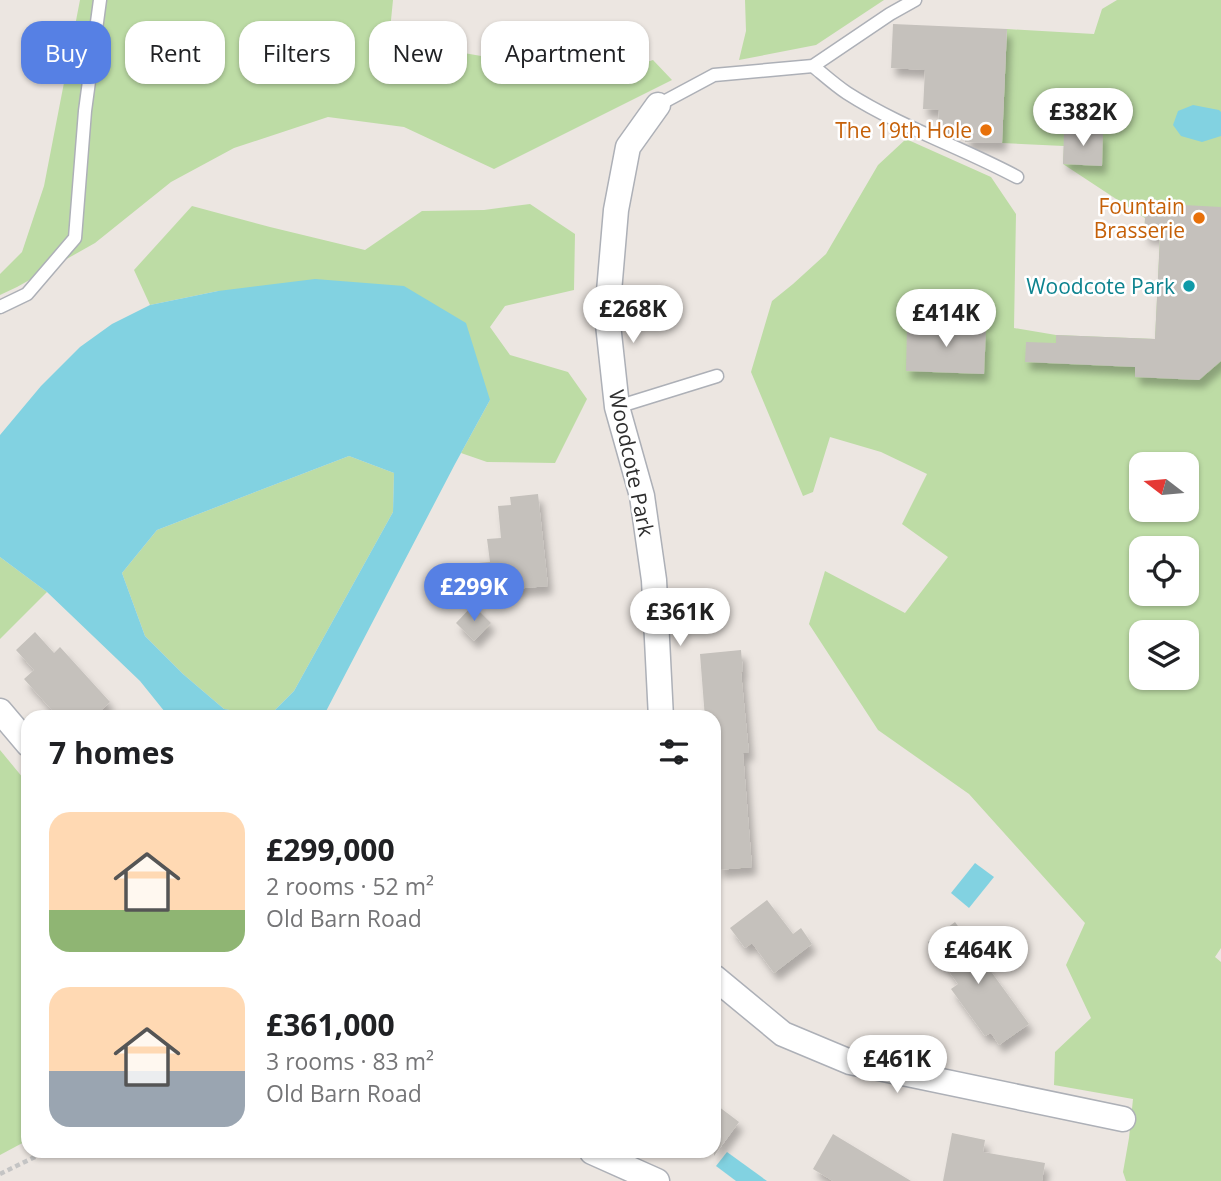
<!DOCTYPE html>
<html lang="en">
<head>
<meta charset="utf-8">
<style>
  :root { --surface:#fff; --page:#f6f6f6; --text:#202124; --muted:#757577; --accent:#5680e4 }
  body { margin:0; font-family:"Open Sans",sans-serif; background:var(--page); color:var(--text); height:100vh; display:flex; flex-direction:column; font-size:26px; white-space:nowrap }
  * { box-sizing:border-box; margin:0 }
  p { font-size:23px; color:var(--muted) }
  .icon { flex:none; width:38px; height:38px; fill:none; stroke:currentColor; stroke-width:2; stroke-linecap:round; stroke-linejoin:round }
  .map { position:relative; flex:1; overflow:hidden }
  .drawer { position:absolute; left:21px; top:710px; width:700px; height:448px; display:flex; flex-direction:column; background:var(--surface); border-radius:21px; box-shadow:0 2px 5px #0004 }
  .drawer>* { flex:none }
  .hud { position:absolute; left:21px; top:21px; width:700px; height:63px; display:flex; gap:14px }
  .needle { width:46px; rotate:286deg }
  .fabs { position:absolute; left:1129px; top:452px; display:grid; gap:14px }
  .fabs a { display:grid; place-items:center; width:70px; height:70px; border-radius:14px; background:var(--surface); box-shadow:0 2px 5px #0004; font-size:35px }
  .price { position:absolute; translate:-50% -60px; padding:0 16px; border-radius:24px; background:#fff; color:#222; font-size:23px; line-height:46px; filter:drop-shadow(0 2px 4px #0008) }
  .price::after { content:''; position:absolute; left:50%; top:42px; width:21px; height:16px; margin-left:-10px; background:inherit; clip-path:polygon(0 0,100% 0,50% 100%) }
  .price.on { background:var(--accent); color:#fff }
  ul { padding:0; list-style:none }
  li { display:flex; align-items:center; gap:21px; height:175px; padding:0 28px }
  li span { display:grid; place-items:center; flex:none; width:196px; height:140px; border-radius:21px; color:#555 }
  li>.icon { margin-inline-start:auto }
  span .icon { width:84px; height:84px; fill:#fffc; stroke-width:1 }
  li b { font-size:30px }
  h2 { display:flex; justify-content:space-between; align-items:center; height:84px; padding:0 28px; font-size:30px }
  .chip { padding:0 24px; border-radius:21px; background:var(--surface); box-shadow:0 2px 5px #0004; font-size:24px; line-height:63px }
  .chip.on { background:var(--accent); color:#fff }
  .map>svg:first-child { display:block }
  .green { fill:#bddca5; fill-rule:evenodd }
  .water { fill:#82d2e1; fill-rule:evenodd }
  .building { fill:#c5c1bc; filter:url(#shadow) }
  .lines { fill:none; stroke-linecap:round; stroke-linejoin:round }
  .lane-casing { stroke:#adb0b7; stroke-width:15 }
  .street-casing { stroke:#adb0b7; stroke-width:27 }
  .path { stroke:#c4c4c4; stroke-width:4.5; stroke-dasharray:5 3.5; stroke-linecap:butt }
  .lane { stroke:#fff; stroke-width:12 }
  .street { stroke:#fff; stroke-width:24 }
  .food-dot { fill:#e8710a; stroke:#fff; stroke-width:2.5 }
  .culture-dot { fill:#0f9aa8; stroke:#fff; stroke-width:2.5 }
  .labels { text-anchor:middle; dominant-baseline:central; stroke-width:5; stroke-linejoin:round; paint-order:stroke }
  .food-label { font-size:21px; fill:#c56008; stroke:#fff; text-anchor:end }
  .culture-label { font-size:21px; fill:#0d838f; stroke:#fff; text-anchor:end }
  .street-label { font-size:21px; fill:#2d2d2d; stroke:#fff }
</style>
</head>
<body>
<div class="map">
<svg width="1221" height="1181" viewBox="0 0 1221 1181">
  <defs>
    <filter id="shadow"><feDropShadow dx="4.5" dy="8" stdDeviation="3.5" flood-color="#0004"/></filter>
  </defs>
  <rect width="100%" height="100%" fill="#ece6e1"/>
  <!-- green -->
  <g class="green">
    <polygon points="80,0 393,0 389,40 602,77 653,60 672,80 494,169 404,127 328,117 234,148 171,182 95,243 17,287 0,295 0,274 22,252 44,186"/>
    <polygon points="745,0 884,0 816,45 739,60 746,31"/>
    <path d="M1117,0H1221V948L1215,957L1221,962V1181H1126L1123,1172L1129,1138L1133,1099L1054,1085L1055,1052L1091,1018L1066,965L1085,923L969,794L878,730L809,624L825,571L905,613L948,557L902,524L927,474L881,452L830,437L813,492L803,496L751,372L772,301L793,284L826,254L878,165L906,139L991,177L1016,214L1014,328L1056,335L1155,339L1160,237L1144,236L1145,218L1063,164L1064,146L1002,143L1007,29L1094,34L1102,9ZM1141,464H1186V509H1141ZM1141,548H1186V593H1141ZM1141,632H1186V677H1141Z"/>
    <polygon points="530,204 575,234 574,290 505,306 490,327 510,355 568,372 587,399 555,463 487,462 461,453 490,400 218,291 150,305 134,270 192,206 270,227 365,250 422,211 484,210"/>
    <polygon points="349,456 394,473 393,512 294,691 268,717 224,709 183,674 145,636 122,573 157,530"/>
    <polygon points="0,557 47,592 0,639"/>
    <polygon points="0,750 28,784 28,1140 0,1155"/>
  </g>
  <!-- water -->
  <g class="water">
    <polygon points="1193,105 1219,110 1221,112 1221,136 1202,142 1181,136 1173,125 1178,111"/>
    <path d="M315,279L404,286L466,323L490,400L455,464L323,717H169L140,681L47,592L0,557V435L41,386L80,347L112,324L150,305L218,291ZM349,456L394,473L393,512L294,691L268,717L224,709L183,674L145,636L122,573L157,530Z"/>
    <polygon points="975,863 994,877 969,908 951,893"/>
    <polygon points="727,1152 767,1181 736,1181 716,1166"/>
  </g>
  <!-- building -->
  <g class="building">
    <polygon points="893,24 1007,29 1002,143 965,142 966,129 938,128 939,110 923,109 925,70 891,68"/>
    <polygon points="1064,131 1103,132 1102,166 1063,164"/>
    <polygon points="1146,203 1221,207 1221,361 1199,380 1135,377 1135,367 1025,362 1026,342 1056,343 1056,335 1155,339 1160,237 1144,236"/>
    <polygon points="935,317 956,318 956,329 986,330 984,374 906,371 907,326 935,328"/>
    <polygon points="538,494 548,586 470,593 467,564 490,562 487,539 501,538 498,506 511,505 510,497"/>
    <polygon points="473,605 491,623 474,641 456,623"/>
    <polygon points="35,632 54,653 60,647 110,702 93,718 59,718 24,679 34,670 16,650"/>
    <polygon points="741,650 743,672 741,672 749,753 743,753 752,867 718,870 714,800 721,800 714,738 714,718 705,718 700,654"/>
    <polygon points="767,900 793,934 801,928 812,944 774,973 752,943 745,948 730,928"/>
    <polygon points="955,922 1029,1024 999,1045 991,1033 985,1036 951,989 958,984 928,942"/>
    <polygon points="714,1103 739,1122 714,1156"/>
    <polygon points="952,1133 985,1140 983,1152 1045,1163 1042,1181 943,1181"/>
    <polygon points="833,1134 911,1181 833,1181 813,1169"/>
  </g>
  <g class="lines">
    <!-- lane casing -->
    <g class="lane-casing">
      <g id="lane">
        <path d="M813,66C824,75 835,85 847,93C900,127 961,147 1017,177"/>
        <polyline points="658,105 714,75 813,66 890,14 915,0"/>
        <polyline points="0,307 27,294 75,238 85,111 100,0"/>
        <polyline points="617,407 717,376"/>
      </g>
    </g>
    <!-- street casing -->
    <g class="street-casing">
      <g id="street">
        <polyline points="658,105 628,147 616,210 607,315 617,407 642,496 654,580 661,718"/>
        <polyline points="0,711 28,744"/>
        <polyline points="714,977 783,1034 850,1062 1123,1119"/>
        <polyline points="592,1152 657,1181"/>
      </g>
    </g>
    <!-- path -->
    <polyline class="path" points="0,1174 45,1152"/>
    <!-- lane -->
    <use href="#lane" class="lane"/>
    <!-- street -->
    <use href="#street" class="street"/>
  </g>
  <!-- markers -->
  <g class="food-dot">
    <circle cx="986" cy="130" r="7"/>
    <circle cx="1199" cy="218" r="7"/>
  </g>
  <circle class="culture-dot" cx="1189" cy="286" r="7"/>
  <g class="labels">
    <!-- food labels -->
    <g class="food-label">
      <text x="972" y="130">The 19th Hole</text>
      <text x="1185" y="206">Fountain<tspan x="1185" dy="24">Brasserie</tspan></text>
    </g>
    <!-- culture labels -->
    <g class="culture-label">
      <text x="1175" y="286">Woodcote Park</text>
    </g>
    <!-- street labels -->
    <g class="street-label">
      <text transform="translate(632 463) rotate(78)">Woodcote Park</text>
    </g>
  </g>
</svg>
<div class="fabs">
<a><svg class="needle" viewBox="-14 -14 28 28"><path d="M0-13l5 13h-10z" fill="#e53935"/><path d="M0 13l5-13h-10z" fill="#757577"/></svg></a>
<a><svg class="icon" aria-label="locate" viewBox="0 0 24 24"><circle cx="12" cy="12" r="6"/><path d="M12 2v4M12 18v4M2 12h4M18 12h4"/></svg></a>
<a><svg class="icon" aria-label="layers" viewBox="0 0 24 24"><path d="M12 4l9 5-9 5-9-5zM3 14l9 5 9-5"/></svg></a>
</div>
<b class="price" style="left:1083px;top:148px">£382K</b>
<b class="price" style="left:633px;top:345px">£268K</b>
<b class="price" style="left:946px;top:349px">£414K</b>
<b class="price on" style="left:474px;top:623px">£299K</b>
<b class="price" style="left:680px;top:648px">£361K</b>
<b class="price" style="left:978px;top:986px">£464K</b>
<b class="price" style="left:897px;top:1095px">£461K</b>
<div class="hud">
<a class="chip on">Buy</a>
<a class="chip">Rent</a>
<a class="chip">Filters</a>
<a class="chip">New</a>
<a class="chip">Apartment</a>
</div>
<section class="drawer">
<h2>7 homes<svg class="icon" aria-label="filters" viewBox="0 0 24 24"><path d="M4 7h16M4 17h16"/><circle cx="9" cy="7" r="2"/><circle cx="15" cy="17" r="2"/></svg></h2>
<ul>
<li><span style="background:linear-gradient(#ffd9b3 70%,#8fb573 0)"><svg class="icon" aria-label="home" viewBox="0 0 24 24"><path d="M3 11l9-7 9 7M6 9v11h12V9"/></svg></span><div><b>£299,000</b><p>2 rooms · 52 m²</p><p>Old Barn Road</p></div></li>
<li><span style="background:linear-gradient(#ffd9b3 60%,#9aa5b1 0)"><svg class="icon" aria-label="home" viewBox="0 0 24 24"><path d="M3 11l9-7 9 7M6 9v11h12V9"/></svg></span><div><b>£361,000</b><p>3 rooms · 83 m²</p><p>Old Barn Road</p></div></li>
</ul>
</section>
</div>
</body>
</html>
